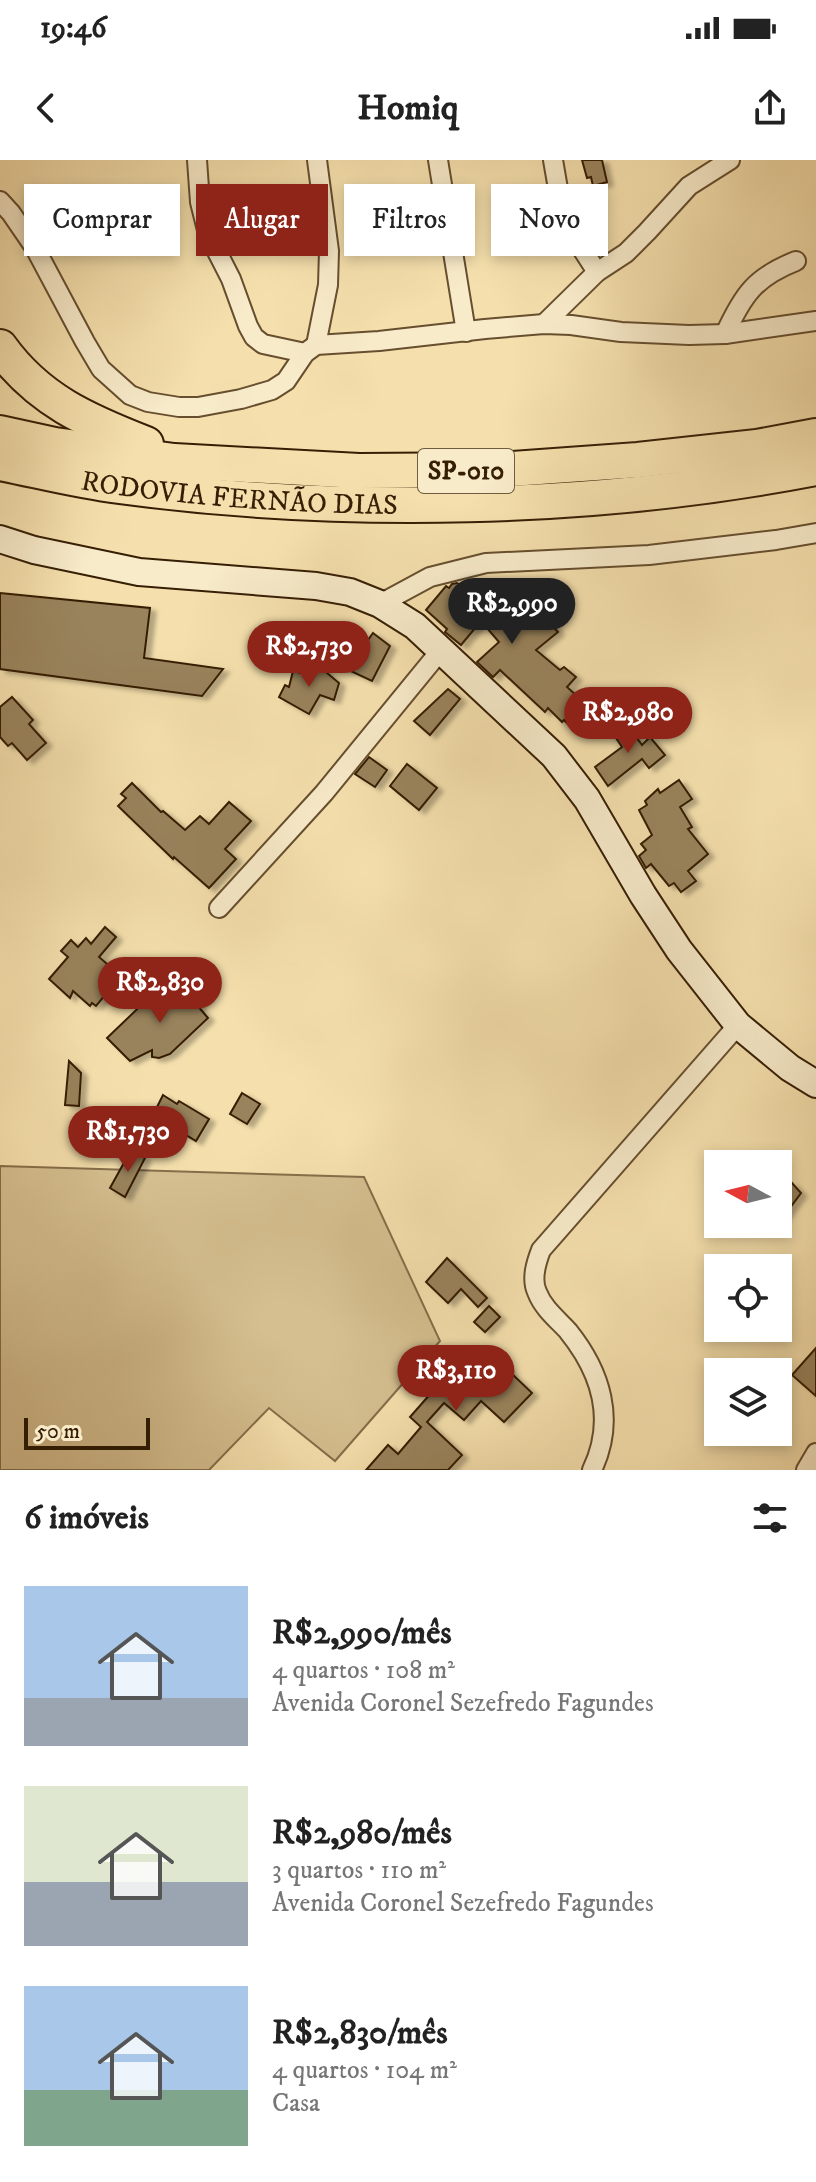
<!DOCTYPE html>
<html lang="pt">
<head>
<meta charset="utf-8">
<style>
  :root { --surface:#fff; --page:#f6f6f6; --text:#222; --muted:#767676; --accent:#8f2418 }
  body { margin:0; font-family:"IM FELL DW Pica",serif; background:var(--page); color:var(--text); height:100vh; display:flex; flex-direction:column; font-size:30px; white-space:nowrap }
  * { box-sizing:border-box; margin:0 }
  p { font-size:26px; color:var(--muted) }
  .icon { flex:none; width:44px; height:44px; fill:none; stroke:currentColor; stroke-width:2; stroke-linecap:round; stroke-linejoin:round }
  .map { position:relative; height:1310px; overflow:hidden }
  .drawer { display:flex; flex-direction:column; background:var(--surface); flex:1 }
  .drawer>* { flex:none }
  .guide { position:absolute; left:24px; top:24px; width:768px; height:72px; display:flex; gap:16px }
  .needle { width:52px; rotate:277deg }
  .tools { position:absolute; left:704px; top:990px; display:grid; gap:16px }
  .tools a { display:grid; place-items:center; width:88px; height:88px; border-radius:0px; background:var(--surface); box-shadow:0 4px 12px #0003; font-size:40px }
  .scale { position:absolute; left:24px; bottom:20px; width:126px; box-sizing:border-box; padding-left:8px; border:4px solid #361e05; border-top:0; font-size:22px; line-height:28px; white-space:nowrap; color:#361e05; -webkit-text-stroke:6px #f8ebca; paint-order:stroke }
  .price { position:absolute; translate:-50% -68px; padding:0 18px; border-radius:28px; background:var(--accent); color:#fff; font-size:26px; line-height:52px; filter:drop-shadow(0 2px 4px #0008) }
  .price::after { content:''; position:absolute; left:50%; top:48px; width:24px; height:18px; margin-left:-12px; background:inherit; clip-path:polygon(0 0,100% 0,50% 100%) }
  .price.active { background:#222; color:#fff }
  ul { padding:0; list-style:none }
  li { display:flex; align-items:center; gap:24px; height:200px; padding:0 24px }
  li span { display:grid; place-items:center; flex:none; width:224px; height:160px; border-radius:0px; color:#555 }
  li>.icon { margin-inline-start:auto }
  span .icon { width:96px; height:96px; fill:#fffc; stroke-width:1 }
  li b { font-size:34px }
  h2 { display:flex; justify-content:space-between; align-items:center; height:96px; padding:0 24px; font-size:34px }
  .tag { padding:0 28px; border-radius:0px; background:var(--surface); box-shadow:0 4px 12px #0003; font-size:28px; line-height:72px }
  .tag.active { background:var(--accent); color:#fff }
  .status { display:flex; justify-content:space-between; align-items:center; height:56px; padding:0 40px; background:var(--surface); direction:ltr }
  .status svg { height:22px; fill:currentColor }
  header { display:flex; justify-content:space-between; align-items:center; height:104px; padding:0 24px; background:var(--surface); font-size:36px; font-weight:700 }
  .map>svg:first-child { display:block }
  .green { fill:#d5bf90; stroke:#866e4a; stroke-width:2 }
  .building { fill:#99835c; stroke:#361e05; stroke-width:2; filter:url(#shadow) }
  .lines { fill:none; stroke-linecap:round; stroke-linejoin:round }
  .minor-casing { stroke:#664e2f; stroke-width:22 }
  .secondary-casing { stroke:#361e05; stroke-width:30 }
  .motorway-casing { stroke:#361e05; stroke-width:38 }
  .minor { stroke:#f8ebca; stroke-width:18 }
  .secondary { stroke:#f8ebca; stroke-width:26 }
  .motorway { stroke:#f5e0ad; stroke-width:34 }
  .labels { text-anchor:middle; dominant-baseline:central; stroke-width:7; stroke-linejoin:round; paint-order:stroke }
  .shield { fill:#f8ebca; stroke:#705c40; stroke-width:2 }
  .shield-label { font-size:26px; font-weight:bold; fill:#361e05 }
  .street-label { font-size:28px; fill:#361e05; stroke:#f8ebca }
</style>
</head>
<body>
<div class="status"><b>19:46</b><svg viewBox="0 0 49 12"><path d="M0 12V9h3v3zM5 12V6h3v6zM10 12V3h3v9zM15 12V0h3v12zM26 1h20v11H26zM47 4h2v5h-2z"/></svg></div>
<header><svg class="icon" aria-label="back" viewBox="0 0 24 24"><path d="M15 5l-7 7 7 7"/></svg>Homiq<svg class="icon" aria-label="share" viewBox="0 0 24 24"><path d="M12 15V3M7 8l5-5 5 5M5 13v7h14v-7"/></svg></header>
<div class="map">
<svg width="816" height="1310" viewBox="0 0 816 1310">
  <defs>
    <filter id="shadow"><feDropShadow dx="6" dy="3.5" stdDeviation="2" flood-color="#0004"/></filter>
  </defs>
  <rect width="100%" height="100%" fill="#f5e0ad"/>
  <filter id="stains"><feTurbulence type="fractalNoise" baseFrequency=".0025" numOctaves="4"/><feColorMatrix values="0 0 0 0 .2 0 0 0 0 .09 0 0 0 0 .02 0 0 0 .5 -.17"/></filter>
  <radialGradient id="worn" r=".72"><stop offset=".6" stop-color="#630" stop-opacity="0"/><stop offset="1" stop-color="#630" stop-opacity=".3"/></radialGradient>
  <!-- green -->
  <polygon class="green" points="0,1006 364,1017 440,1181 335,1301 269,1248 209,1310 0,1310"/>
  <!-- building -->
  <g class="building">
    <polygon points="582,0 602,0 607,22 593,26 591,17 587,18"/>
    <polygon points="457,423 476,436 477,434 498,452 522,429 556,468 555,469 558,472 536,490 560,510 564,507 576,517 567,527 588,546 569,565 564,560 562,562 548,548 545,552 500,510 493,517 477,502 499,482 481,461 461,485 445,472 447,469 426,450 446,426 449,428 452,424"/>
    <polygon points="0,433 150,448 144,498 223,509 202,536 0,509"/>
    <polygon points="373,473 390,486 372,521 340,506 356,474 368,480"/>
    <polygon points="314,502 339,523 334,540 320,535 309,554 279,537 285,525 289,527 293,511 310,515"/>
    <polygon points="448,529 460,539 430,575 414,561"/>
    <polygon points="12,537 33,560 29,564 46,583 27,600 12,583 8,586 0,577 0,547"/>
    <polygon points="626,563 642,585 650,577 665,595 649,608 642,599 608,626 595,607 622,587 612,572"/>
    <polygon points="369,597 387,610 375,627 355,614"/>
    <polygon points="407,604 437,628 419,650 390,626"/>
    <polygon points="679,620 692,639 680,647 692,667 688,669 708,694 688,711 696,721 681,732 674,723 669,726 651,704 646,708 639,696 646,690 641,684 652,675 639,650 647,645 645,641 658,629 660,633"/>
    <polygon points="132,623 161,652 163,651 185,670 200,656 209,664 229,642 251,661 225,689 236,699 209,728 174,697 173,699 118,646 126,638 121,634"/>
    <polygon points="105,767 116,777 99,797 121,816 96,846 92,843 90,846 73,831 70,838 49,819 68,797 61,791 71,780 78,787 86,778 91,784"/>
    <polygon points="193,822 206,837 197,845 208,858 170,894 159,898 152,897 152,890 130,901 107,878 157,830 170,842"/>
    <polygon points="69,901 81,913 79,946 65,945"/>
    <polygon points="242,933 260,944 247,964 230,954"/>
    <polygon points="163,935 177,944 179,941 209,959 196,981 153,955"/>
    <polygon points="131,990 145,998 125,1037 110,1028"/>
    <polygon points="792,1023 801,1033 778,1064 778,1038"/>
    <polygon points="447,1098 487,1138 478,1147 461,1129 448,1143 426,1122"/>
    <polygon points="489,1146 500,1157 485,1172 474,1162"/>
    <polygon points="484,1187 532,1233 504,1262 481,1241 464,1260 444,1243 427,1262 462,1295 448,1310 366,1310 388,1285 398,1294 421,1267 410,1257 446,1216 449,1218 459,1207 464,1212"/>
    <polygon points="816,1188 816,1236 792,1215"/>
  </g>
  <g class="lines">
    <!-- minor casing -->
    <g class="minor-casing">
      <g id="minor">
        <polyline points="197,0 200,42 208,74 231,119 248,166 254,177 263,184 305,193"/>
        <polyline points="438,0 466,172"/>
        <polyline points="553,0 561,46 573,75 597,112"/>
        <polyline points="0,41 11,53 35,88 85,182 101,209 130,235 148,242 179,247 198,247 241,239 272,230 286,221 305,193 316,185 379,181 485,169 544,164 571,165 621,172 689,175 725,174 816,161"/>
        <polyline points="544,164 597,112 626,93 647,72 689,26 730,0"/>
        <path d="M725,174C743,135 755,117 796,101"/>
        <polyline points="316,185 328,125 329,91 317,0"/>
        <polyline points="380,444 430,417 486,403 649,395 776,380 816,373"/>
        <polyline points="219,748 324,633 441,490"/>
        <path d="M592,1310C616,1260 601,1212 568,1171C557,1159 543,1148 537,1132C531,1119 536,1103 541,1090L738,865"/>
        <polyline points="806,1310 816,1293"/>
      </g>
    </g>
    <!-- secondary casing -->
    <g class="secondary-casing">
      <polyline id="secondary" points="0,379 34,390 139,412 316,426 350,432 380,444 415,466 554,596 587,639 643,735 679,790 738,865 790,908 816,924"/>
    </g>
    <!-- motorway casing -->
    <g class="motorway-casing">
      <g id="motorway">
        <path d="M0,187C38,240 87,261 146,284"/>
        <polyline points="0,273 55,285 174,301 359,311 497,310 638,300 757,287 816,276"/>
        <path id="s1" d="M0,303C40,311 79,321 119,326C344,356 593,351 816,308"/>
      </g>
    </g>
    <!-- minor -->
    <use href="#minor" class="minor"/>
    <!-- secondary -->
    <use href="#secondary" class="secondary"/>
    <!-- motorway -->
    <use href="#motorway" class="motorway"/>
  </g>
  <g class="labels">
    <!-- shield labels -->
    <rect class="shield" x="418" y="289" width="96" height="44" rx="6"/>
    <g class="shield-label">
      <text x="466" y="311">SP-010</text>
    </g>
    <!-- street labels -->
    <g class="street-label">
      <text stroke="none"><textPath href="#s1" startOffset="242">RODOVIA FERNÃO DIAS</textPath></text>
    </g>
  </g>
  <rect width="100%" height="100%" filter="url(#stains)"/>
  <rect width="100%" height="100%" fill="url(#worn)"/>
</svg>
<div class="tools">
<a><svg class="needle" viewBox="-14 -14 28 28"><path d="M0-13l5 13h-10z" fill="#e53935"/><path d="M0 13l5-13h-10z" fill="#767676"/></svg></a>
<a><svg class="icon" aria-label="locate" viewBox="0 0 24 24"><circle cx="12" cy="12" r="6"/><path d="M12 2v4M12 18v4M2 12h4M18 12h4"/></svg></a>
<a><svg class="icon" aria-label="layers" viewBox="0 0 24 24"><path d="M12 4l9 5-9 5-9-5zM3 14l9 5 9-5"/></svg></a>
</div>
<div class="scale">50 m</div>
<b class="price active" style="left:512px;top:486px">R$2,990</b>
<b class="price" style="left:309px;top:529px">R$2,730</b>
<b class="price" style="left:628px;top:595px">R$2,980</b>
<b class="price" style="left:160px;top:865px">R$2,830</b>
<b class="price" style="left:128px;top:1014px">R$1,730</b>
<b class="price" style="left:456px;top:1253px">R$3,110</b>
<div class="guide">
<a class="tag">Comprar</a>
<a class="tag active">Alugar</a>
<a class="tag">Filtros</a>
<a class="tag">Novo</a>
</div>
</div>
<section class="drawer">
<h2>6 imóveis<svg class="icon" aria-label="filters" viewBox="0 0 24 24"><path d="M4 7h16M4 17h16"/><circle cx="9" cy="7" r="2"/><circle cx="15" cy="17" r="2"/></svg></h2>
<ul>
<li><span style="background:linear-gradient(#a9c7e8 70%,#9aa5b1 0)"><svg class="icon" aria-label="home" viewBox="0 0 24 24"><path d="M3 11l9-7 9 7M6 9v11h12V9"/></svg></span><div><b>R$2,990/mês</b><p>4 quartos · 108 m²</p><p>Avenida Coronel Sezefredo Fagundes</p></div></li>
<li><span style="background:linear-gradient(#dfe7d0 60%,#9aa5b1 0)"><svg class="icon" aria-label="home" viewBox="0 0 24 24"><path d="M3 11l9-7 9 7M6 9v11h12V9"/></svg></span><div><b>R$2,980/mês</b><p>3 quartos · 110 m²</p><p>Avenida Coronel Sezefredo Fagundes</p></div></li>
<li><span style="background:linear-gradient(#a9c7e8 65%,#7fa58c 0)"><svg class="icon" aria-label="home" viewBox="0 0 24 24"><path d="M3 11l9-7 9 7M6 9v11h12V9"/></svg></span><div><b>R$2,830/mês</b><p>4 quartos · 104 m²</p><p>Casa</p></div></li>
</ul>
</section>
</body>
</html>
